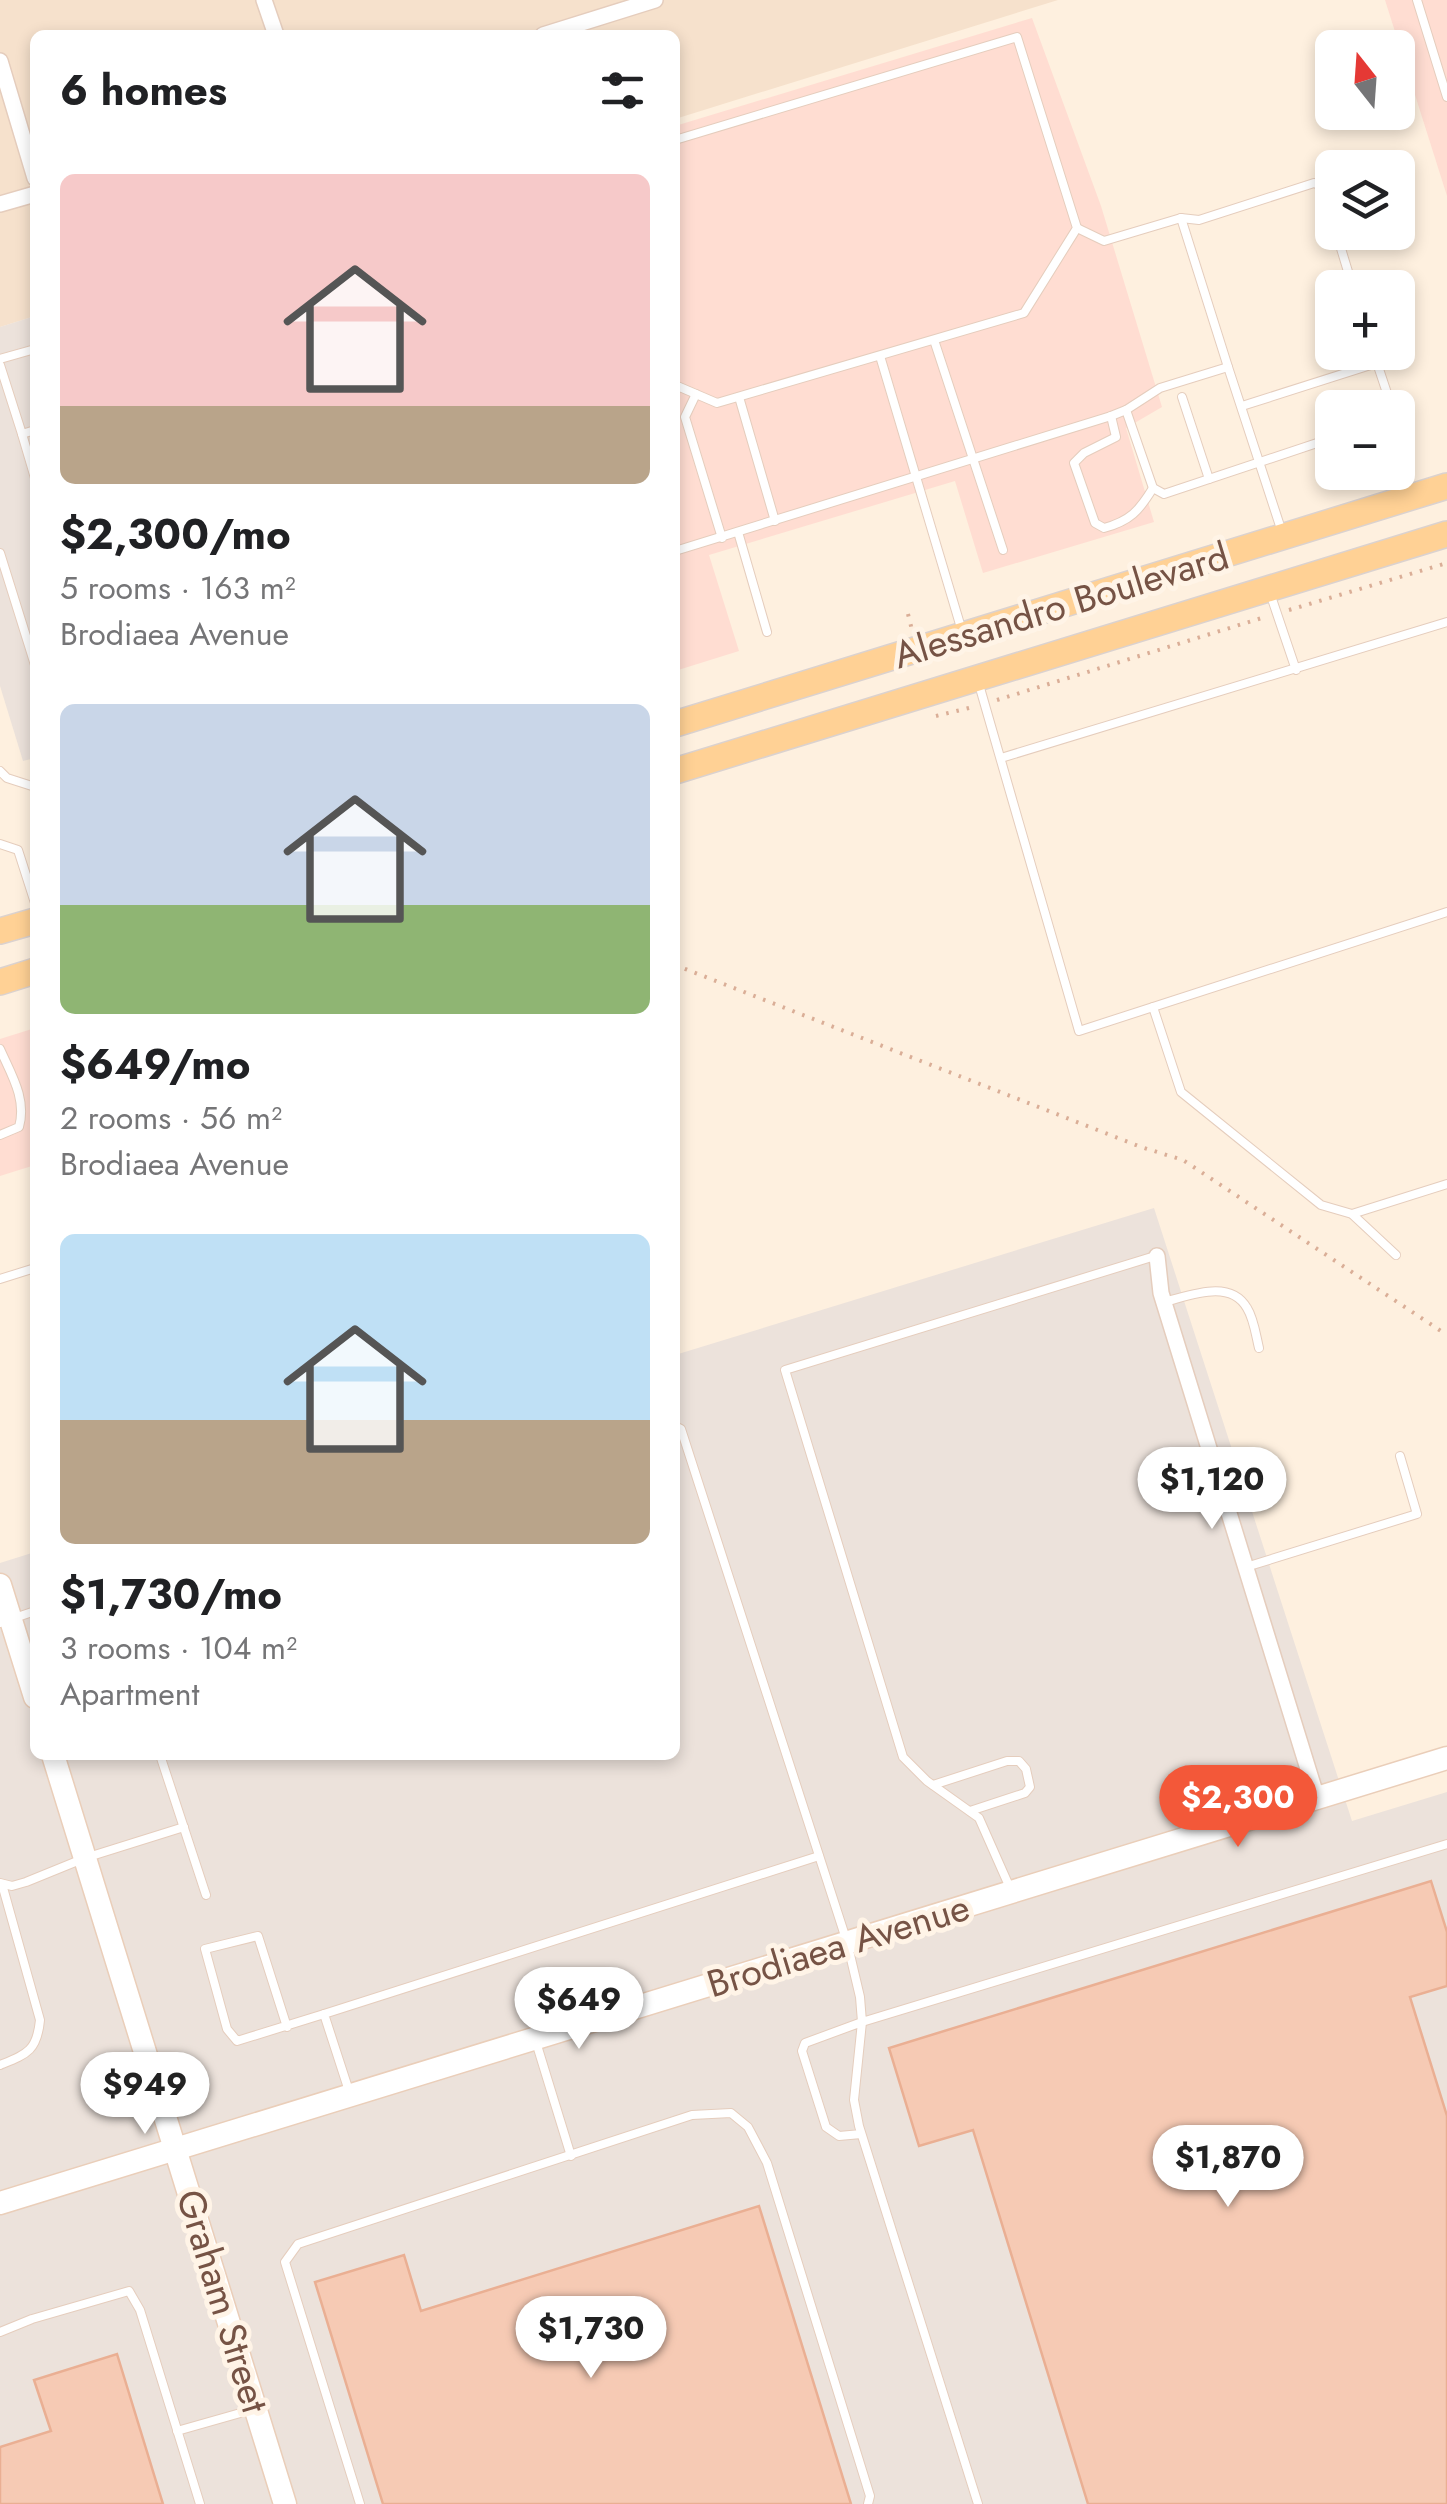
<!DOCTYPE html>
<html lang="en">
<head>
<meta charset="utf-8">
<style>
  :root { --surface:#fff; --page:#f2f2f2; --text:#202124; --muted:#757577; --accent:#f35839 }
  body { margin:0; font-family:Jost,sans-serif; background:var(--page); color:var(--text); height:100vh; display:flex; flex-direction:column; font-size:38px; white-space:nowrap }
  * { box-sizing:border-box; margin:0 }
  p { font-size:32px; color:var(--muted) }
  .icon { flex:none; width:55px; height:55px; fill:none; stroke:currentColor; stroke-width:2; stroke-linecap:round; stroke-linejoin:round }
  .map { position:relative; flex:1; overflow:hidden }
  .panel { position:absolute; left:30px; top:30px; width:650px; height:1730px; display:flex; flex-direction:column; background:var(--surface); border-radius:15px; box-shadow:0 5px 15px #0003 }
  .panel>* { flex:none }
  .needle { width:65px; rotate:343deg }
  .tools { position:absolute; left:1315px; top:30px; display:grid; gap:20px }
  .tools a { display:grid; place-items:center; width:100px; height:100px; border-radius:15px; background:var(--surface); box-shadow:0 5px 15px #0003; font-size:50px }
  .price { position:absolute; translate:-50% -85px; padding:0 22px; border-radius:35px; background:#fff; color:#222; font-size:32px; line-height:65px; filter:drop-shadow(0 2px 5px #0008) }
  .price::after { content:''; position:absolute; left:50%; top:60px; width:30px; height:22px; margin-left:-15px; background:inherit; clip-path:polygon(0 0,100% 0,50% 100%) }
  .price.current { background:var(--accent); color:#fff }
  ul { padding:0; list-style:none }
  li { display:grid; align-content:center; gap:20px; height:530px; padding:0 30px }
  li span { display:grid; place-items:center; height:310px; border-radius:15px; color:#555 }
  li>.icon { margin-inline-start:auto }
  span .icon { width:180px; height:180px; fill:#fffc; stroke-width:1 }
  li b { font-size:42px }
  h2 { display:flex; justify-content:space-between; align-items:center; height:120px; padding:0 30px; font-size:42px }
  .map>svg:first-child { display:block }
  .residential { fill:#f6e1cc }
  .commercial { fill:#ffddd2 }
  .industrial { fill:#ece2db }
  .building { fill:#f6cab4; stroke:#eaaf93; stroke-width:2.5 }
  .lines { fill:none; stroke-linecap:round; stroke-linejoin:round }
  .lane-casing { stroke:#e5cdbd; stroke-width:10 }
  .street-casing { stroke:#e5cdbd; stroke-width:18 }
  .secondary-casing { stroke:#eaceb9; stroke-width:25 }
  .primary-casing { stroke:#dbd2cf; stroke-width:28 }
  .path { stroke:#daae97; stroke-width:4; stroke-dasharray:2.5 8; stroke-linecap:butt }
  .lane { stroke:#fff; stroke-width:8 }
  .street { stroke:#fff; stroke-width:15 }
  .secondary { stroke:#fff; stroke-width:22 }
  .primary { stroke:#ffd195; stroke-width:25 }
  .labels { text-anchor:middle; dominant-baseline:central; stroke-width:10; stroke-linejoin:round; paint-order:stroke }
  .street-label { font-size:38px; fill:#765345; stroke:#fff4e7 }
</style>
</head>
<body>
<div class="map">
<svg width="1447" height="2504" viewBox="0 0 1447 2504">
  <rect width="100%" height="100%" fill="#fef0df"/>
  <!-- residential -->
  <polygon class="residential" points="0,0 1058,0 675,119 675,35 35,35 35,316 0,327"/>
  <!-- commercial -->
  <g class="commercial">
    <polygon points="1385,0 1447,0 1447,196"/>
    <polygon points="1032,18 1101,206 1162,407 1126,428 1154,522 983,573 955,481 709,555 739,651 675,671 675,126"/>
    <polygon points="35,1028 35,1165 0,1176 0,1039"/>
  </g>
  <!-- industrial -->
  <g class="industrial">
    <polygon points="35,316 35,758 23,761 0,686 0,327"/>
    <polygon points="1154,1208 1352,1821 1447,1792 1447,2504 0,2504 0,1563 35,1552 35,1755 675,1755 675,1355"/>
  </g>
  <!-- building -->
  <g class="building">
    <polygon points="1431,1881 1447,1932 1447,1986 1410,1997 1447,2116 1447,2504 1088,2504 973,2130 919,2146 889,2048"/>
    <polygon points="759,2206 851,2504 383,2504 315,2282 404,2255 421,2311"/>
    <polygon points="117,2354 163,2504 0,2504 0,2447 51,2431 34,2380"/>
  </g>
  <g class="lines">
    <!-- lane casing -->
    <g class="lane-casing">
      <g id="lane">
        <polyline points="1417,0 1447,97"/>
        <polyline points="675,140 1017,37 1077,228 1024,313 717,403 675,385"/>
        <polyline points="1181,218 1199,220 1314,183 1322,186 1332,221"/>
        <polyline points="1077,228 1104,241 1181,218 1228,367"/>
        <polyline points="1336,232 1353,288"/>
        <polyline points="934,340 1003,550"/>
        <polyline points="880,356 962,631"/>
        <polyline points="0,359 35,349"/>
        <polyline points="1377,363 1392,408"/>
        <polyline points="0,365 22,434 35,430"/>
        <polyline points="696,394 685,417 722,538"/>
        <polyline points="739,397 775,521"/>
        <polyline points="1182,397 1209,479"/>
        <polyline points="1242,406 1377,363 1374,352"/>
        <polyline points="1126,410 1153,488 1164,494 1332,438"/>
        <path d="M1111,416L1116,437L1084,453L1074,463L1095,523L1104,528C1130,521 1139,511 1153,488"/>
        <polyline points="22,434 35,478"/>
        <polyline points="738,532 767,632"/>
        <polyline points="675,551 1111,416 1126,410 1160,388 1228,367 1282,532"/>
        <polyline points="0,553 35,665"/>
        <polyline points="1270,593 1296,670"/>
        <polyline points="978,681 1079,1031 1153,1007 1181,1092 1321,1205 1352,1214 1396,1255"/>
        <polyline points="1001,758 1447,622"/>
        <polyline points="0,771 7,778 35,787"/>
        <polyline points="0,844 18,850 35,903"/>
        <polyline points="1153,1007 1447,912"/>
        <path d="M0,1049C11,1074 27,1099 19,1127L0,1135"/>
        <polyline points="1352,1214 1447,1184"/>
        <polyline points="0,1279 35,1268"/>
        <path d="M1164,1302C1189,1296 1230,1278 1247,1308C1254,1319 1256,1336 1259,1348"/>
        <polyline points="675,1426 681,1429 847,1942 860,1997 862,2022 1447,1844"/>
        <polyline points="1246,1567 1417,1514 1400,1456"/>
        <polyline points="0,1623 35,1611"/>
        <polyline points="160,1755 206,1895"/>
        <polyline points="933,1785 1007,1761 1019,1761 1026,1769 1030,1787 1025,1793 970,1811"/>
        <polyline points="0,1883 12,1886 26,1882 85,1858 184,1827"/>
        <polyline points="1010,1888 979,1818 927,1781 903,1757 785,1370 1155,1256"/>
        <polyline points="287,2027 258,1936 205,1949 227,2029 237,2041 324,2014"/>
        <polyline points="536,2042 571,2156"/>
        <path d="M0,2065C27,2054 37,2051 40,2020L2,1884"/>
        <polyline points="349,2091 324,2014 819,1856"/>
        <polyline points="861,2134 839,2136 826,2127 802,2051 805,2043 862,2022 854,2100 859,2126 978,2504"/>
        <polyline points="0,2332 32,2319 129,2291 140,2310 200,2504"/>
        <polyline points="177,2431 251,2410"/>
        <polyline points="360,2504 285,2262 298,2244 692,2115 731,2113 748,2127 767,2163 870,2496 868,2504"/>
      </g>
    </g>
    <!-- street casing -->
    <g class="street-casing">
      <g id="street">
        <polyline points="264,0 276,35"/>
        <polyline points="543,35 655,0"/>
        <polyline points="0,61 35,178"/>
        <polyline points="0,204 35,194"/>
        <polyline points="1157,1256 1161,1293 1317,1798"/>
      </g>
    </g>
    <!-- secondary casing -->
    <g class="secondary-casing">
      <g id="secondary">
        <polyline points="0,1585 35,1697"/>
        <polyline points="53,1755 285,2504"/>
        <polyline points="0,2203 1447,1758"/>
      </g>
    </g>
    <!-- primary casing -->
    <g class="primary-casing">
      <g id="primary">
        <polyline points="675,724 1447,486"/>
        <polyline points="675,771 1447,534"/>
        <polyline points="0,931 35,921"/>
        <polyline points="0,982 35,971"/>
      </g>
    </g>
    <!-- path -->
    <g class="path">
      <polyline points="1289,610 1447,563"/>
      <polyline points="908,614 912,630"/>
      <polyline points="997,700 1265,617"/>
      <polyline points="936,716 973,707"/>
      <polyline points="675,965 1141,1147 1183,1160 1447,1335"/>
    </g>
    <!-- lane -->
    <use href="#lane" class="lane"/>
    <!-- street -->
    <use href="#street" class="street"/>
    <!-- secondary -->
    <use href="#secondary" class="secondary"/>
    <!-- primary -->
    <use href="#primary" class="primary"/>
  </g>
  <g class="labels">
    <!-- street labels -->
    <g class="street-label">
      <text transform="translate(1061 605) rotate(-17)">Alessandro Boulevard</text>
      <text transform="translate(838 1945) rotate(-17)">Brodiaea Avenue</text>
      <text transform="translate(223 2301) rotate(73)">Graham Street</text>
    </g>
  </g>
</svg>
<div class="tools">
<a><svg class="needle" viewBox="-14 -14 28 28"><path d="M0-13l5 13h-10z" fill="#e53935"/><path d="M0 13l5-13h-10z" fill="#757577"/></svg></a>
<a><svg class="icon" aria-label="layers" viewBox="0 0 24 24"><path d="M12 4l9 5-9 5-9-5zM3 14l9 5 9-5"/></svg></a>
<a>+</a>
<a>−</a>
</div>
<b class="price" style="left:1212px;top:1532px">$1,120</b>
<b class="price current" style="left:1238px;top:1850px">$2,300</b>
<b class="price" style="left:579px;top:2052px">$649</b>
<b class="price" style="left:145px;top:2137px">$949</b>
<b class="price" style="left:1228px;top:2210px">$1,870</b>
<b class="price" style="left:591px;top:2381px">$1,730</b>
<section class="panel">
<h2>6 homes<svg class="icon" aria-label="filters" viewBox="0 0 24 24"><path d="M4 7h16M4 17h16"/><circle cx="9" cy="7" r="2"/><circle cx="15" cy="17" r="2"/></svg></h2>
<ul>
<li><span style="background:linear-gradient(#f6c9c9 75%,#b9a48a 0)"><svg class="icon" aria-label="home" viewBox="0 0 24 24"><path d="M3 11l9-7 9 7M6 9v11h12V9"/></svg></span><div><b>$2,300/mo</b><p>5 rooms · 163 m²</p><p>Brodiaea Avenue</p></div></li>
<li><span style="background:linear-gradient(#c9d6e8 65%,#8fb573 0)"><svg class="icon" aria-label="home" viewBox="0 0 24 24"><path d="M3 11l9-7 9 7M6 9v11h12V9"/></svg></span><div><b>$649/mo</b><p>2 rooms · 56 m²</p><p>Brodiaea Avenue</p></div></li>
<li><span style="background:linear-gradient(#bfe0f5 60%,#b9a48a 0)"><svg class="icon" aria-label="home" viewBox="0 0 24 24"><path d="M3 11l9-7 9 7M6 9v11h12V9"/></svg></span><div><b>$1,730/mo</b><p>3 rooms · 104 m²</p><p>Apartment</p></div></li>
</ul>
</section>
</div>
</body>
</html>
